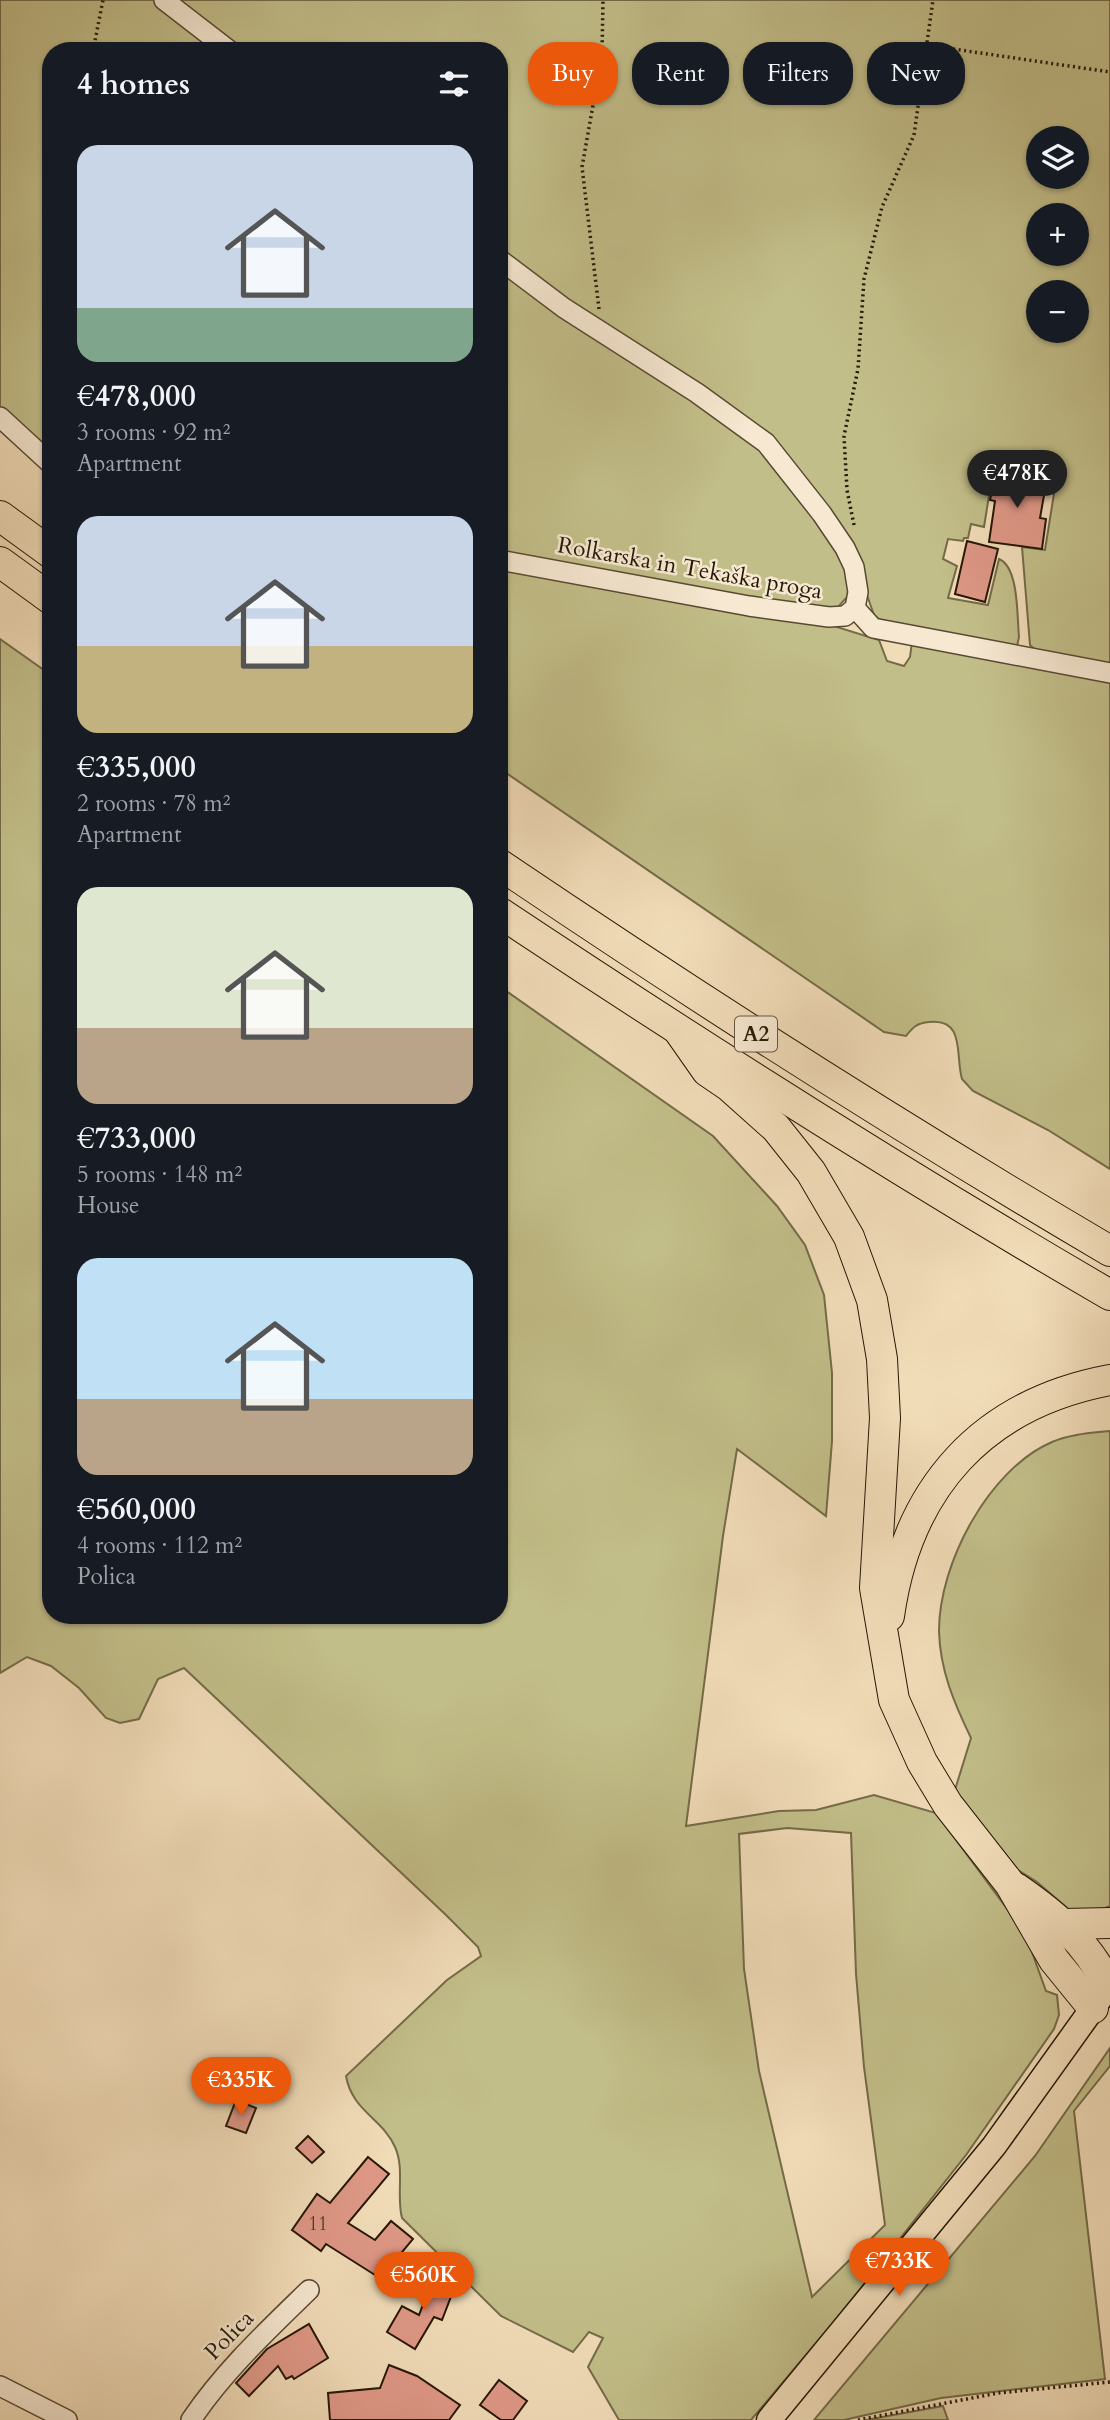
<!DOCTYPE html>
<html lang="en">
<head>
<meta charset="utf-8">
<style>
  :root { --surface:#171b24; --page:#20242c; --text:#f1f3f6; --muted:#9ea1a6; --accent:#ea580c }
  body { margin:0; font-family:Cardo,serif; background:var(--page); color:var(--text); height:100vh; display:flex; flex-direction:column; font-size:26px; white-space:nowrap }
  * { box-sizing:border-box; margin:0 }
  p { font-size:23px; color:var(--muted) }
  .icon { flex:none; width:38px; height:38px; fill:none; stroke:currentColor; stroke-width:2; stroke-linecap:round; stroke-linejoin:round }
  .map { position:relative; flex:1; overflow:hidden }
  .sheet { position:absolute; left:42px; top:42px; width:466px; height:1582px; display:flex; flex-direction:column; background:var(--surface); border-radius:28px; box-shadow:0 2px 5px #0004 }
  .sheet>* { flex:none }
  .guide { position:absolute; left:528px; top:42px; width:476px; height:63px; display:flex; gap:14px }
  .tools { position:absolute; left:1026px; top:126px; display:grid; gap:14px }
  .tools a { display:grid; place-items:center; width:63px; height:63px; border-radius:50%; background:var(--surface); box-shadow:0 2px 5px #0004; font-size:35px }
  .price { position:absolute; translate:-50% -60px; padding:0 16px; border-radius:24px; background:var(--accent); color:#fff; font-size:23px; line-height:46px; filter:drop-shadow(0 2px 4px #0008) }
  .price::after { content:''; position:absolute; left:50%; top:42px; width:21px; height:16px; margin-left:-10px; background:inherit; clip-path:polygon(0 0,100% 0,50% 100%) }
  .price.selected { background:#222; color:#fff }
  ul { padding:0; list-style:none }
  li { display:grid; align-content:center; gap:14px; height:371px; padding:0 35px }
  li span { display:grid; place-items:center; height:217px; border-radius:21px; color:#555 }
  li>.icon { margin-inline-start:auto }
  span .icon { width:126px; height:126px; fill:#fffc; stroke-width:1 }
  li b { font-size:30px }
  h2 { display:flex; justify-content:space-between; align-items:center; height:84px; padding:0 35px; font-size:30px }
  .chip { padding:0 24px; border-radius:28px; background:var(--surface); box-shadow:0 2px 5px #0004; font-size:24px; line-height:63px }
  .chip.selected { background:var(--accent); color:#fff }
  .map>svg:first-child { display:block }
  .green { fill:#c2be89; stroke:#746b48; stroke-width:2; fill-rule:evenodd }
  .building { fill:#df9887; stroke:#261806; stroke-width:2 }
  .lines { fill:none; stroke-linecap:round; stroke-linejoin:round }
  .minor-casing { stroke:#594932; stroke-width:22 }
  .major-casing { stroke:#261806; stroke-width:27 }
  .highway-casing { stroke:#261806; stroke-width:32 }
  .path { stroke:#261806; stroke-width:3.5; stroke-dasharray:2 3.5; stroke-linecap:butt }
  .minor { stroke:#f6e8d1; stroke-width:19 }
  .major { stroke:#f1dcb8; stroke-width:24 }
  .highway { stroke:#f1dcb8; stroke-width:30 }
  .labels { text-anchor:middle; dominant-baseline:central; stroke-width:5; stroke-linejoin:round; paint-order:stroke }
  .number-label { font-size:19px; fill:#543826 }
  .shield { fill:#f6e8d1; stroke:#645643; stroke-width:2 }
  .shield-label { font-size:21px; font-weight:bold; fill:#261806 }
  .street-label { font-size:23px; fill:#261806; stroke:#f6e8d1 }
</style>
</head>
<body>
<div class="map">
<svg width="1110" height="2420" viewBox="0 0 1110 2420">
  <rect width="100%" height="100%" fill="#f1dcb8"/>
  <filter id="stains"><feTurbulence type="fractalNoise" baseFrequency=".00286" numOctaves="4"/><feColorMatrix values="0 0 0 0 .2 0 0 0 0 .09 0 0 0 0 .02 0 0 0 .5 -.17"/></filter>
  <radialGradient id="worn" r=".72"><stop offset=".6" stop-color="#630" stop-opacity="0"/><stop offset="1" stop-color="#630" stop-opacity=".3"/></radialGradient>
  <!-- green -->
  <g class="green">
    <path d="M0,0H1110V666L1039,653L1030,645L1022,547L1045,550L1056,481L1030,476V465L995,458L984,527L971,524L968,538H964L963,541L948,539L943,559L957,566L948,598L988,605L999,559C1019,567 1017,617 1019,637L1017,646L880,620L874,615L863,584L811,488L499,252V51H51V454L0,410ZM1038,138H1076V177H1038ZM1038,215H1076V254H1038ZM1038,292H1076V331H1038Z"/>
    <path d="M499,266L759,445L790,480L849,571L848,596L836,609L827,624L879,640L887,661L904,666L910,657L912,642L1110,681V1169L1048,1130L973,1091L962,1079C955,1056 966,1018 929,1022C917,1023 913,1027 906,1036L884,1032L499,768Z"/>
    <path d="M0,639L51,675V1615H499V986L713,1136L777,1206L805,1245L824,1295L832,1373V1441L826,1516L737,1449L723,1536L686,1826L779,1811L816,1810L874,1795L936,1813L1025,1933L1046,1991L1057,1995L1059,2015L1054,2029L966,2155L838,2317L751,2420H619L588,2367L603,2338L589,2332L573,2352L501,2316L402,2218C396,2195 405,2169 395,2147C383,2119 352,2111 346,2076L447,1980L481,1956L478,1947L446,1915L184,1668L158,1679L139,1719L120,1723L106,1718L79,1688L51,1666L27,1657L0,1673ZM787,1828L851,1833L856,1974L864,2067L885,2225L812,2297L759,2071L744,1969L739,1834Z"/>
    <path d="M1110,1431V1906L1091,1914L1073,1913L1037,1882L1018,1870L954,1793L971,1738C954,1703 940,1670 939,1631C939,1563 989,1469 1052,1442C1070,1434 1091,1433 1110,1431Z"/>
    <polygon points="1110,2048 1110,2066 1074,2111 1105,2379 941,2398 844,2420 814,2420 1035,2156"/>
    <polygon points="943,2406 948,2420 866,2420"/>
  </g>
  <!-- building -->
  <g class="building">
    <polygon points="997,466 1023,471 1022,480 1046,484 1040,518 1046,519 1042,549 989,542 995,501 990,500"/>
    <polygon points="967,541 998,549 985,602 955,594"/>
    <polygon points="236,2100 256,2108 246,2133 226,2126"/>
    <polygon points="308,2136 324,2152 312,2163 296,2148"/>
    <polygon points="368,2157 389,2174 348,2223 375,2240 391,2221 413,2239 402,2252 416,2263 401,2281 381,2266 375,2275 326,2244 321,2251 292,2230 317,2194 330,2203"/>
    <polygon points="435,2273 457,2281 442,2320 434,2317 415,2349 387,2332 402,2306 419,2315"/>
    <polygon points="309,2324 328,2358 294,2379 292,2376 286,2379 278,2366 249,2396 236,2383 267,2349"/>
    <polygon points="389,2365 417,2376 460,2405 449,2420 330,2420 328,2393 380,2388"/>
    <polygon points="499,2380 527,2401 513,2420 501,2420 480,2405"/>
  </g>
  <g class="lines">
    <!-- minor casing -->
    <g class="minor-casing">
      <g id="minor">
        <polyline points="164,0 230,51"/>
        <polyline points="499,259 564,308 697,393 766,443 822,514 845,548 854,567 858,592 855,608 845,616 829,617 749,606 499,560"/>
        <polyline points="0,417 51,464"/>
        <polyline points="855,608 873,628 1110,673"/>
        <polyline points="0,2386 67,2420"/>
        <path d="M191,2420C224,2371 266,2332 309,2290"/>
      </g>
    </g>
    <!-- major casing -->
    <g class="major-casing">
      <polyline id="major" points="769,2420 994,2146 1103,1994"/>
    </g>
    <!-- highway casing -->
    <g class="highway-casing">
      <g id="highway">
        <polyline points="0,516 51,553"/>
        <polyline points="0,562 51,599"/>
        <path d="M499,864C699,999 902,1129 1110,1251"/>
        <path d="M499,912C699,1045 902,1174 1110,1295"/>
        <polyline points="679,1031 707,1071 729,1086 776,1128 811,1172 849,1237 872,1300 882,1359 885,1418 875,1588 894,1700 922,1762 948,1805 1010,1884 1054,1960 1093,2008"/>
        <path d="M889,1616C907,1488 982,1404 1110,1380"/>
        <path d="M1016,1888C1058,1917 1085,1941 1109,1986"/>
        <polyline points="1063,1924 1110,1923"/>
      </g>
    </g>
    <!-- path -->
    <g class="path">
      <polyline points="926,45 1110,72"/>
      <polyline points="93,51 103,0"/>
      <polyline points="599,309 582,167 602,55 603,0"/>
      <polyline points="854,525 847,490 844,436 858,369 864,279 882,207 914,135 933,0"/>
      <polyline points="858,2420 998,2393 1110,2382"/>
    </g>
    <!-- minor -->
    <use href="#minor" class="minor"/>
    <!-- major -->
    <use href="#major" class="major"/>
    <!-- highway -->
    <use href="#highway" class="highway"/>
  </g>
  <g class="labels">
    <!-- number labels -->
    <g class="number-label">
      <text x="318" y="2224">11</text>
    </g>
    <!-- shield labels -->
    <rect class="shield" x="735" y="1016.5" width="42" height="35" rx="5"/>
    <g class="shield-label">
      <text x="756" y="1034">A2</text>
    </g>
    <!-- street labels -->
    <g class="street-label">
      <text transform="translate(690 568) rotate(10)">Rolkarska in Tekaška proga</text>
      <text transform="translate(229 2335) rotate(-46)">Polica</text>
    </g>
  </g>
  <rect width="100%" height="100%" filter="url(#stains)"/>
  <rect width="100%" height="100%" fill="url(#worn)"/>
</svg>
<div class="tools">
<a><svg class="icon" aria-label="layers" viewBox="0 0 24 24"><path d="M12 4l9 5-9 5-9-5zM3 14l9 5 9-5"/></svg></a>
<a>+</a>
<a>−</a>
</div>
<b class="price selected" style="left:1017px;top:510px">€478K</b>
<b class="price" style="left:241px;top:2117px">€335K</b>
<b class="price" style="left:899px;top:2298px">€733K</b>
<b class="price" style="left:424px;top:2312px">€560K</b>
<div class="guide">
<a class="chip selected">Buy</a>
<a class="chip">Rent</a>
<a class="chip">Filters</a>
<a class="chip">New</a>
</div>
<section class="sheet">
<h2>4 homes<svg class="icon" aria-label="filters" viewBox="0 0 24 24"><path d="M4 7h16M4 17h16"/><circle cx="9" cy="7" r="2"/><circle cx="15" cy="17" r="2"/></svg></h2>
<ul>
<li><span style="background:linear-gradient(#c9d6e8 75%,#7fa58c 0)"><svg class="icon" aria-label="home" viewBox="0 0 24 24"><path d="M3 11l9-7 9 7M6 9v11h12V9"/></svg></span><div><b>€478,000</b><p>3 rooms · 92 m²</p><p>Apartment</p></div></li>
<li><span style="background:linear-gradient(#c9d6e8 60%,#c2b280 0)"><svg class="icon" aria-label="home" viewBox="0 0 24 24"><path d="M3 11l9-7 9 7M6 9v11h12V9"/></svg></span><div><b>€335,000</b><p>2 rooms · 78 m²</p><p>Apartment</p></div></li>
<li><span style="background:linear-gradient(#dfe7d0 65%,#b9a48a 0)"><svg class="icon" aria-label="home" viewBox="0 0 24 24"><path d="M3 11l9-7 9 7M6 9v11h12V9"/></svg></span><div><b>€733,000</b><p>5 rooms · 148 m²</p><p>House</p></div></li>
<li><span style="background:linear-gradient(#bfe0f5 65%,#b9a48a 0)"><svg class="icon" aria-label="home" viewBox="0 0 24 24"><path d="M3 11l9-7 9 7M6 9v11h12V9"/></svg></span><div><b>€560,000</b><p>4 rooms · 112 m²</p><p>Polica</p></div></li>
</ul>
</section>
</div>
</body>
</html>
